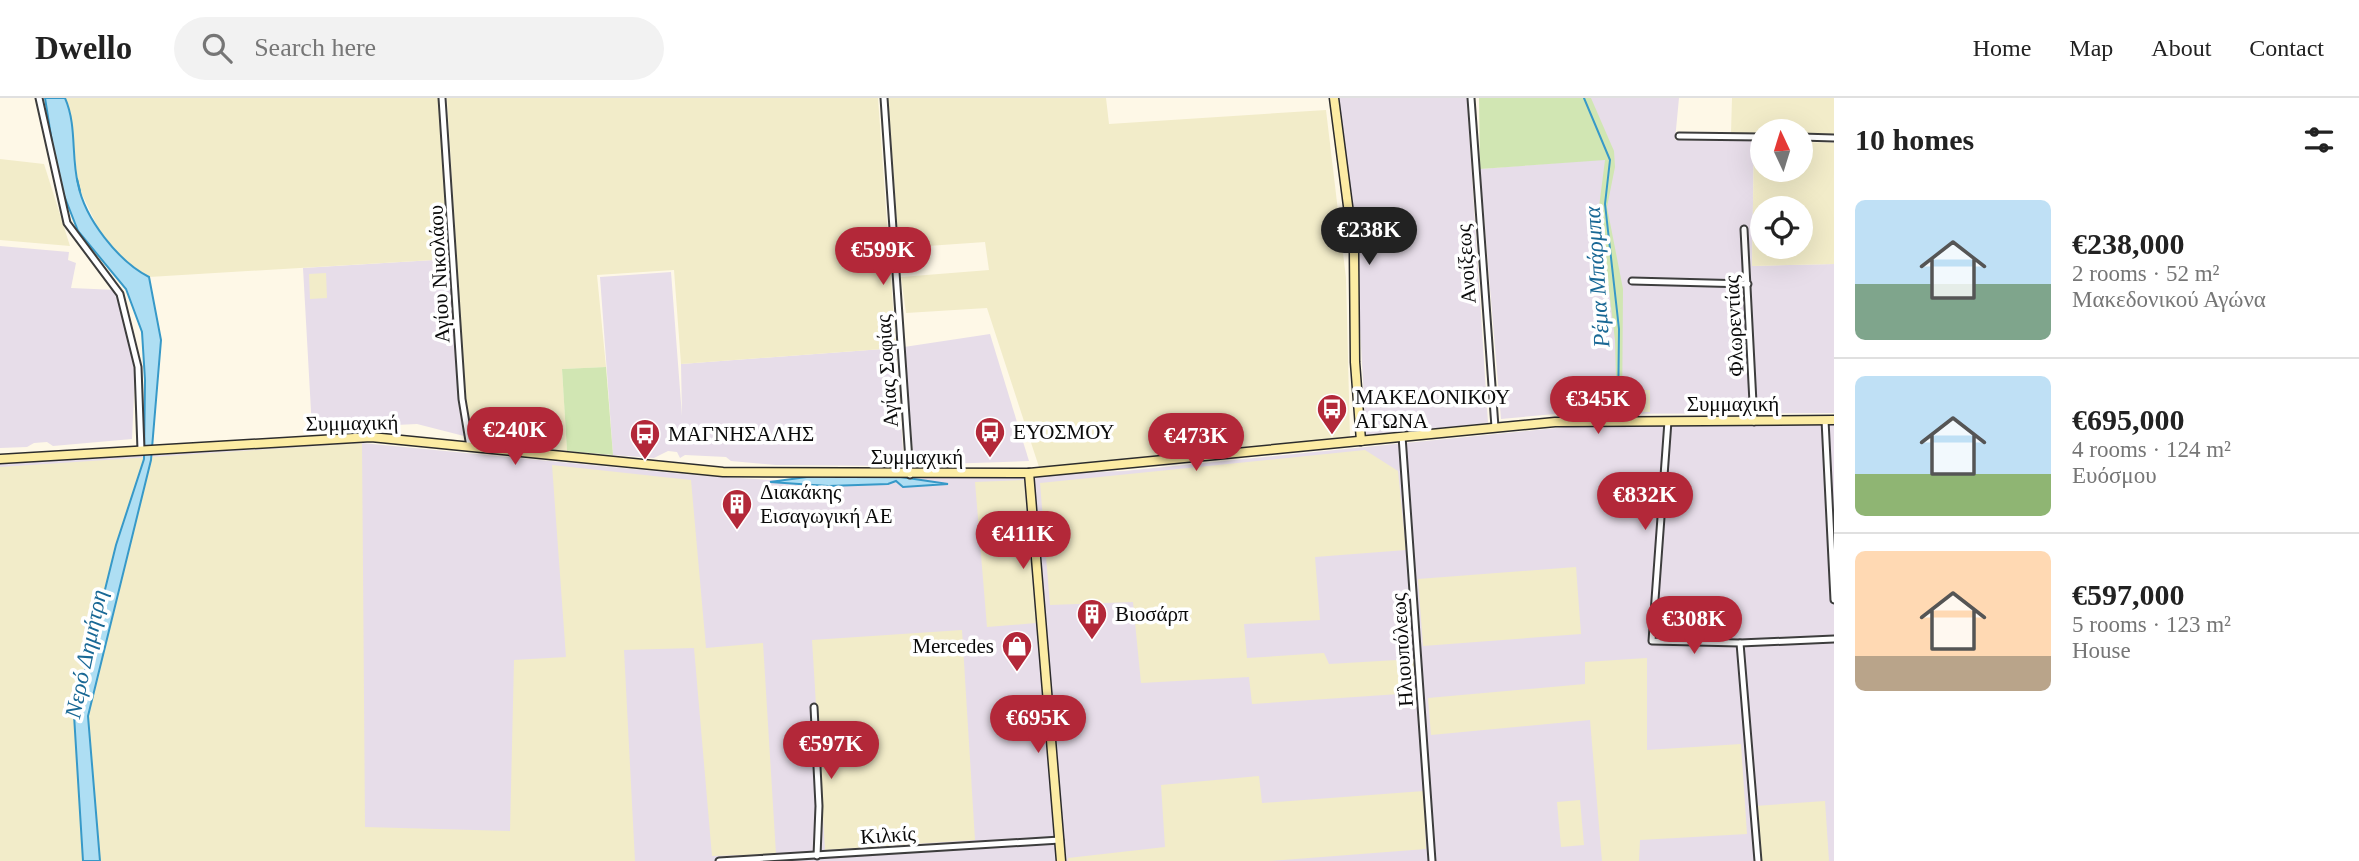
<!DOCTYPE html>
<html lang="en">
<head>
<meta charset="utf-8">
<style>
  :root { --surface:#fff; --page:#f2f2f2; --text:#222; --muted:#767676; --line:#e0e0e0; --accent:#b32839 }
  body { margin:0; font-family:"Times New Roman",serif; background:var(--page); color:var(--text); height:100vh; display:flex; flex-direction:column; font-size:26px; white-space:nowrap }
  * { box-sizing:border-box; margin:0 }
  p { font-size:23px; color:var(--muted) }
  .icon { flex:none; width:38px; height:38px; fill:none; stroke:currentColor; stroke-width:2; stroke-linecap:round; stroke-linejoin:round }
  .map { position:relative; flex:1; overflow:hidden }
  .side { display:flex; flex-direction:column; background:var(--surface); width:525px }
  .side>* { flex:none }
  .needle { width:46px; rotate:356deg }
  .fabs { position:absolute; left:1750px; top:21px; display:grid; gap:14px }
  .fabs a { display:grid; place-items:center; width:63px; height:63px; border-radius:50%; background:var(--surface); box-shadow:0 7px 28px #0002; font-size:35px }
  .price { position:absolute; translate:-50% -60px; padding:0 16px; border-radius:24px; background:var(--accent); color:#fff; font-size:23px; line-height:46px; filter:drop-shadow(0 2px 4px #0008) }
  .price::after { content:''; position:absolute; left:50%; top:42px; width:21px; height:16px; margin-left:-10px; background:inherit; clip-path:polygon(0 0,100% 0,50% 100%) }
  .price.current { background:#222; color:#fff }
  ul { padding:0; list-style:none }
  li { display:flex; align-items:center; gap:21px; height:175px; padding:0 21px }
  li+li { border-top:2px solid var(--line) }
  li span { display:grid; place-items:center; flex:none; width:196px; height:140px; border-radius:10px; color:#555 }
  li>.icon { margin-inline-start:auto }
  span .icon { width:84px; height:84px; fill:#fffc; stroke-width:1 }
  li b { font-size:30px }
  h2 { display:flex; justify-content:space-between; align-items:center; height:84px; padding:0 21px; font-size:30px }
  header { display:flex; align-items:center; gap:42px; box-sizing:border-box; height:98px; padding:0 35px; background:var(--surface); border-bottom:2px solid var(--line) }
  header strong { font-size:33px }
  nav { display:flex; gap:38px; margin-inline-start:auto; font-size:24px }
  .search { width:490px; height:63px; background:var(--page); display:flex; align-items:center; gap:18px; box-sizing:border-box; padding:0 24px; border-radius:38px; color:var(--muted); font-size:26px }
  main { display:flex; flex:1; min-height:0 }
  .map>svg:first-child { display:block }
  .industrial { fill:#e7dde9 }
  .farmland { fill:#f2ecc9; fill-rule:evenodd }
  .green { fill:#d1e6b3 }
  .water { fill:#aedef3; stroke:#3799c8; stroke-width:2 }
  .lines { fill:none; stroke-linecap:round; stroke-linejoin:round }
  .stream { stroke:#3799c8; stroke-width:2 }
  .street-casing { stroke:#3d3d3d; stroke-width:9 }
  .secondary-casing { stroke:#2c2c2c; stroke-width:11 }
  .street { stroke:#fff; stroke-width:5 }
  .secondary { stroke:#fceca4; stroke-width:8 }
  .labels { text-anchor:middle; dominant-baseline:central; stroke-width:7; stroke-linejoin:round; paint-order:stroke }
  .street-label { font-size:21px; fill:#0a0a0a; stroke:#fff }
  .poi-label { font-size:21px; fill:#0a0a0a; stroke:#fff; text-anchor:start }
  .water-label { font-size:23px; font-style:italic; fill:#196895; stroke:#fff }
</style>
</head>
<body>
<header>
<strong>Dwello</strong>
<div class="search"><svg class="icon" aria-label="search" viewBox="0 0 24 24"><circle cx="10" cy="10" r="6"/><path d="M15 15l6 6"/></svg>Search here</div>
<nav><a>Home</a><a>Map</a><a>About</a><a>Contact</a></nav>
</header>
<main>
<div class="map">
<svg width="1834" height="763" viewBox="0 0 1834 763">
  <rect width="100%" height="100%" fill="#fef8e7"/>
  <!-- industrial -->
  <g class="industrial">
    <polygon points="1336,0 1467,0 1488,325 1366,337 1353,105"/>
    <polygon points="1590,0 1679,0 1675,42 1754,43 1752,168 1834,166 1834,315 1555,316 1501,321 1480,71 1605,61"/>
    <polygon points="0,148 69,154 68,162 76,165 71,190 117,192 135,275 132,341 53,348 47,344 34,345 27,349 0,350"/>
    <polygon points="450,161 459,309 464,338 417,326 312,331 303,170"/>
    <polygon points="671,174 682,318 681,266 896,250 904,368 776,367 731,363 726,359 685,357 680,360 677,354 668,353 654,360 613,357 600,179"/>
    <polygon points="990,236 1029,363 914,367 904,249"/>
    <polygon points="1834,326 1834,763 0,763 0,366 362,345 705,378 789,383 886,381 1124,373 1576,328"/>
  </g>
  <!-- farmland -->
  <g class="farmland">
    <polygon points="65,0 439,0 450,161 149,179 133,171 102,138 78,88 70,12"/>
    <polygon points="447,0 878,0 896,250 681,266 674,172 597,177 606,269 562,271 567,353 472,345 466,312"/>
    <polygon points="888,0 1106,0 1109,26 1326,12 1346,180 1350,340 1129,364 1039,369 987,210 906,215 901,179 989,172 985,144 899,150"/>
    <polygon points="1732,0 1834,0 1834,36 1731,35"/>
    <path d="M1754,43L1762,44V72H1801V44L1834,45V166L1752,168ZM1762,110H1801V149H1762Z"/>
    <polygon points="0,61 44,66 70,148 0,142"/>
    <polygon points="326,175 327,200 310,201 309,176"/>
    <rect x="1624" y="292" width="26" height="22"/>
    <polygon points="362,345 365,729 510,733 514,562 566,559 552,367 691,382 706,550 763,545 776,756 712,758 694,550 624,552 635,763 0,763 0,369"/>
    <polygon points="1365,352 1398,373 1406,452 1315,459 1320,522 1244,526 1247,560 1324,555 1329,566 1414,561 1414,595 1252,606 1249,579 1141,585 1133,504 1050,507 1040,385"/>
    <polygon points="1024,382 1036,525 987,529 975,384"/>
    <polygon points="1576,469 1581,536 1423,548 1418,481"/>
    <polygon points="962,532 975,742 825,752 812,542"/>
    <polygon points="1647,560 1647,652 1741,646 1747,736 1640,742 1639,763 1602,763 1590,622 1431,637 1428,600 1585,586 1585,564"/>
    <polygon points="1259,678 1262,705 1424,693 1426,751 1269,763 1068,763 1068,760 1165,749 1161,687"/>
    <polygon points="1580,702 1584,747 1561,749 1557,704"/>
    <polygon points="1825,703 1829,763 1761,763 1755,708"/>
  </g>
  <!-- green -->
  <g class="green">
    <polygon points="1479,0 1591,0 1614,53 1615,69 1607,109 1623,191 1622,322 1617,322 1615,242 1599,109 1605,62 1480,71"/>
    <polygon points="606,269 613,357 567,353 562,271"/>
  </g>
  <!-- water -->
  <g class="water">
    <path d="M45,0H65C77,27 71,58 78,86C85,121 118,163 149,179L161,242L151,362L88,618L100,763H83L74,617L116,447L144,361L145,282L142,234L126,191L78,133L58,82Z"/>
    <polygon points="836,375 874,375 948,386 903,389 896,383 888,386 828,388 770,384"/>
  </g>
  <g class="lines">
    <!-- stream -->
    <g class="stream">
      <polyline points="1584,0 1610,62 1605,106 1619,231 1618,319"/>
      <polyline points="77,81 80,93"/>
      <polyline points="1600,320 1634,320"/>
    </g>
    <!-- street casing -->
    <g class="street-casing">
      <g id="street">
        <polyline points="39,0 67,125 120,196 138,269 141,352"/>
        <polyline points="442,0 462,301 470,349"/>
        <polyline points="884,0 910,377"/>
        <polyline points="1471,0 1495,329"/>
        <polyline points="1679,38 1762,39"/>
        <polyline points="1801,39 1834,40"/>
        <polyline points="1744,131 1754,324"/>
        <polyline points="1632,183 1748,186"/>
        <polyline points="1825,322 1834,502"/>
        <polyline points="1668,323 1652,543 1740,545 1834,541"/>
        <polyline points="1402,338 1432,763"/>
        <polyline points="1740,545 1758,763"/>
        <polyline points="814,609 819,708 817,758"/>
        <polyline points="719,763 1060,742"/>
      </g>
    </g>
    <!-- secondary casing -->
    <g class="secondary-casing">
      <g id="secondary">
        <polyline points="1334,0 1354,154 1355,264 1361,343"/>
        <polyline points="0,361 371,339 723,374 1029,375 1555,324 1834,322"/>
        <polyline points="1029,375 1061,763"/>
      </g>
    </g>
    <!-- street -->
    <use href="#street" class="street"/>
    <!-- secondary -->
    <use href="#secondary" class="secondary"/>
  </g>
  <!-- icons -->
  <defs>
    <g id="bus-pin" transform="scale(1.575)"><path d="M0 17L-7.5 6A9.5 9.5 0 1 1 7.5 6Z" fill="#b32839" stroke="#fff"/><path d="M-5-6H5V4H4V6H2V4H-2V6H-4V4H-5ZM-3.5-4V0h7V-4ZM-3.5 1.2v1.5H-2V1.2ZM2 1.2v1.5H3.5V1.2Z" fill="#fff"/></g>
    <g id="building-pin" transform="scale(1.575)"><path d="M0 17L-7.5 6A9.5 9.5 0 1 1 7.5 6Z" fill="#b32839" stroke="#fff"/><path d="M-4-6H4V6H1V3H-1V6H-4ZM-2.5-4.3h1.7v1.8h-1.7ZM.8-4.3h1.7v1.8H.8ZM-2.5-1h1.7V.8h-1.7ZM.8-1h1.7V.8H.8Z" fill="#fff"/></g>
    <g id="shop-pin" transform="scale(1.575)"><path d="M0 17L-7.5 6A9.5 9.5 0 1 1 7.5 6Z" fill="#b32839" stroke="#fff"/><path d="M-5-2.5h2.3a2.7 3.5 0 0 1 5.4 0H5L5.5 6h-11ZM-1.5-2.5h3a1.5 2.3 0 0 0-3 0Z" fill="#fff"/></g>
  </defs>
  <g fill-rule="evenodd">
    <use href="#bus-pin" x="1332" y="311"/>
    <use href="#bus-pin" x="990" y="334"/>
    <use href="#bus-pin" x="645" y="336"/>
    <use href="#building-pin" x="737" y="406"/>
    <use href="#building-pin" x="1092" y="516"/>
    <use href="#shop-pin" x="1017" y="548"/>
  </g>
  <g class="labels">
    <!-- street labels -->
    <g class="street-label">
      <text transform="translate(1466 166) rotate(-94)">Ανοίξεως</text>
      <text transform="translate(439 176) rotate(-93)">Αγίου Νικολάου</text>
      <text transform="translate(1734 228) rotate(-93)">Φλωρεντίας</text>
      <text transform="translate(887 273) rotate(-94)">Αγίας Σοφίας</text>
      <text x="1733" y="306">Συμμαχική</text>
      <text transform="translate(352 325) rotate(-1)">Συμμαχική</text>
      <text x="917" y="359">Συμμαχική</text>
      <text transform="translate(1402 552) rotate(-94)">Ηλιουπόλεως</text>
      <text transform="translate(888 737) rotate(-4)">Κιλκίς</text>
    </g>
    <!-- poi labels -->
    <g class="poi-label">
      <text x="1355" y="299">ΜΑΚΕΔΟΝΙΚΟΥ<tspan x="1355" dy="24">ΑΓΩΝΑ</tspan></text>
      <text x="1013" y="334">ΕΥΟΣΜΟΥ</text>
      <text x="668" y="336">ΜΑΓΝΗΣΑΛΗΣ</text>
      <text x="760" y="394">Διακάκης<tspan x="760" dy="24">Εισαγωγική ΑΕ</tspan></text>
      <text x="1115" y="516">Βιοσάρπ</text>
      <text x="994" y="548" text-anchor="end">Mercedes</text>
    </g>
    <!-- water labels -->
    <g class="water-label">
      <text transform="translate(1597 179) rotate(-94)">Ρέμα Μπάρμπα</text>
      <text transform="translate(86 556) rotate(-78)">Νερό Δημήτρη</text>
    </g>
  </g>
</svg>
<div class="fabs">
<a><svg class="needle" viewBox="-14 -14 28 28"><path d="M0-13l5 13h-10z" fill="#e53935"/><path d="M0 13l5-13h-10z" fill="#767676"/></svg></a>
<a><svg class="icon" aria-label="locate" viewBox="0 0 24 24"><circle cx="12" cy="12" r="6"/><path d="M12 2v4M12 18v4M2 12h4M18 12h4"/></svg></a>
</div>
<b class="price current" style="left:1369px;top:169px">€238K</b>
<b class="price" style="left:883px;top:189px">€599K</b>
<b class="price" style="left:1598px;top:338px">€345K</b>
<b class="price" style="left:515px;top:369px">€240K</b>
<b class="price" style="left:1196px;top:375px">€473K</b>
<b class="price" style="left:1645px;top:434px">€832K</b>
<b class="price" style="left:1023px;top:473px">€411K</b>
<b class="price" style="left:1694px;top:558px">€308K</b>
<b class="price" style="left:1038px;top:657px">€695K</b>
<b class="price" style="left:831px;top:683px">€597K</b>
</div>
<section class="side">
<h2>10 homes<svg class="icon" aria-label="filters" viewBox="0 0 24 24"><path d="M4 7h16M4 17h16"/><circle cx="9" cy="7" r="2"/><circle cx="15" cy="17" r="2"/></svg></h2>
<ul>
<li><span style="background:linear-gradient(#bfe0f5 60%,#7fa58c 0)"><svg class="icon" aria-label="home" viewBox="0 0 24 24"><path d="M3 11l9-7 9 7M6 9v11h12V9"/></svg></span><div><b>€238,000</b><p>2 rooms · 52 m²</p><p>Μακεδονικού Αγώνα</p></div></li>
<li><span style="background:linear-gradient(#bfe0f5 70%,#8fb573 0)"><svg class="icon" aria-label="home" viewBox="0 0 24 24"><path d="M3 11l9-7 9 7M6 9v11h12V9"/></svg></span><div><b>€695,000</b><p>4 rooms · 124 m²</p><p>Ευόσμου</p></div></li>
<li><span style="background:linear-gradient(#ffd9b3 75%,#b9a48a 0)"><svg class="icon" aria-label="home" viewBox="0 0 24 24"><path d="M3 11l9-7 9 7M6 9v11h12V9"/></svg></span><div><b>€597,000</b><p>5 rooms · 123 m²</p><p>House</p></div></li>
</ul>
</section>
</main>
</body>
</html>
